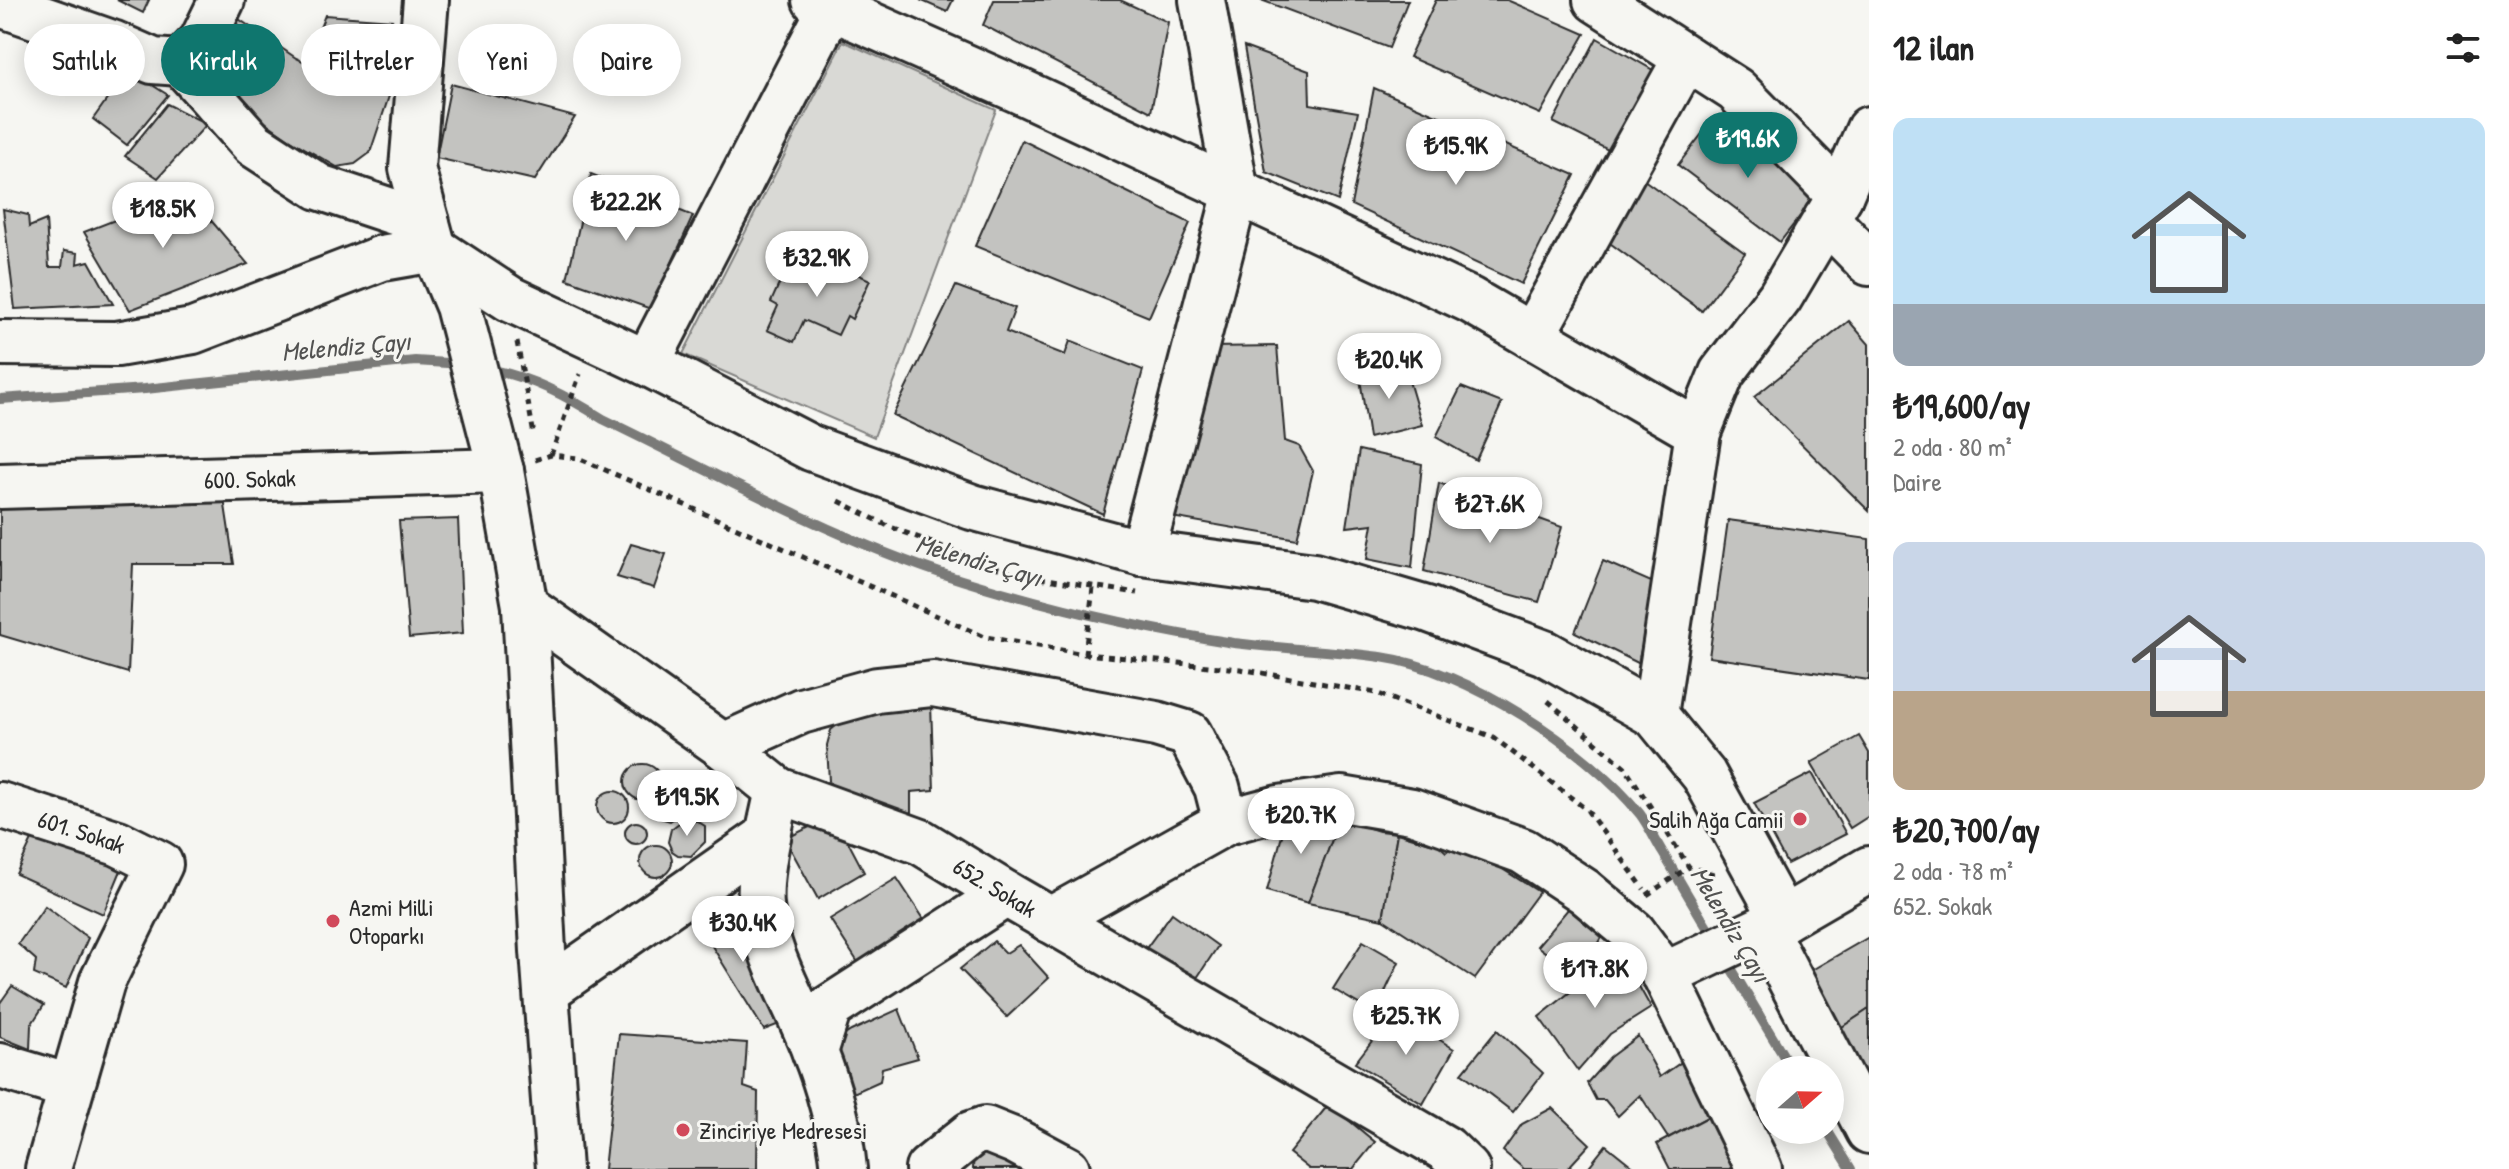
<!DOCTYPE html>
<html lang="tr">
<head>
<meta charset="utf-8">
<style>
  :root { --surface:#fff; --page:#f2f2f2; --text:#222; --muted:#767676; --accent:#0f766e }
  body { margin:0; font-family:"Patrick Hand",sans-serif; background:var(--page); color:var(--text); height:100vh; display:flex; flex-direction:column; font-size:30px; white-space:nowrap }
  * { box-sizing:border-box; margin:0 }
  p { font-size:26px; color:var(--muted) }
  .icon { flex:none; width:44px; height:44px; fill:none; stroke:currentColor; stroke-width:2; stroke-linecap:round; stroke-linejoin:round }
  .map { position:relative; flex:1; overflow:hidden }
  .panel { display:flex; flex-direction:column; background:var(--surface); width:640px }
  .panel>* { flex:none }
  .hud { position:absolute; left:24px; top:24px; width:760px; height:72px; display:flex; gap:16px }
  .needle { width:52px; rotate:70deg }
  .fabs { position:absolute; left:1756px; top:1056px; display:grid; gap:16px }
  .fabs a { display:grid; place-items:center; width:88px; height:88px; border-radius:50%; background:var(--surface); box-shadow:0 4px 20px #0003; font-size:40px }
  .price { position:absolute; translate:-50% -68px; padding:0 18px; border-radius:28px; background:#fff; color:#222; font-size:26px; line-height:52px; filter:drop-shadow(0 2px 4px #0008) }
  .price::after { content:''; position:absolute; left:50%; top:48px; width:24px; height:18px; margin-left:-12px; background:inherit; clip-path:polygon(0 0,100% 0,50% 100%) }
  .price.active { background:var(--accent); color:#fff }
  ul { padding:0; list-style:none }
  li { display:grid; align-content:center; gap:16px; height:424px; padding:0 24px }
  li span { display:grid; place-items:center; height:248px; border-radius:16px; color:#555 }
  li>.icon { margin-inline-start:auto }
  span .icon { width:144px; height:144px; fill:#fffc; stroke-width:1 }
  li b { font-size:34px }
  h2 { display:flex; justify-content:space-between; align-items:center; height:96px; padding:0 24px; font-size:34px }
  .tag { padding:0 28px; border-radius:36px; background:var(--surface); box-shadow:0 4px 20px #0003; font-size:28px; line-height:72px }
  .tag.active { background:var(--accent); color:#fff }
  main { display:flex; flex:1; min-height:0 }
  .map>svg:first-child { display:block }
  .green { fill:#d9d9d5; stroke:#828280; stroke-width:2 }
  .lines { fill:none; stroke-linecap:round; stroke-linejoin:round }
  .stream { stroke:#7a7a78; stroke-width:10 }
  .building { fill:#c3c3c0; stroke:#2b2b2b; stroke-width:2 }
  .minor-casing { stroke:#2b2b2b; stroke-width:50 }
  .path { stroke:#2b2b2b; stroke-width:5; stroke-dasharray:6 6; stroke-linecap:butt }
  .minor { stroke:#f6f6f2; stroke-width:44 }
  .poi-dot { fill:#d1495b; stroke:#f6f6f2; stroke-width:3 }
  .labels { text-anchor:middle; dominant-baseline:central; stroke-width:6; stroke-linejoin:round; paint-order:stroke }
  .street-label { font-size:24px; fill:#2b2b2b; stroke:#f6f6f2 }
  .poi-label { font-size:24px; fill:#2b2b2b; stroke:#f6f6f2; text-anchor:start }
  .water-label { font-size:26px; font-style:italic; fill:#525251; stroke:#f6f6f2 }
</style>
</head>
<body>
<main>
<div class="map">
<svg width="1869" height="1169" viewBox="0 0 1869 1169">
  <rect width="100%" height="100%" fill="#f6f6f2"/>
  <filter id="ink" filterUnits="userSpaceOnUse"><feTurbulence type="fractalNoise" baseFrequency=".0125" numOctaves="2"/><feDisplacementMap in="SourceGraphic" scale="16" xChannelSelector="R" yChannelSelector="G"/><feConvolveMatrix kernelMatrix="1 2 1 2 8 2 1 2 1" color-interpolation-filters="sRGB"/></filter>
  <g filter="url(#ink)">
    <!-- green -->
    <polygon class="green" points="843,41 996,110 874,437 683,354"/>
    <g class="lines">
      <!-- stream -->
      <g class="stream">
        <path d="M487,369C529,376 567,396 603,419C725,478 848,547 978,585C1062,610 1148,630 1234,643C1283,649 1332,650 1381,657C1466,669 1587,748 1640,814C1649,826 1655,840 1663,853C1680,882 1698,912 1715,941"/>
        <polyline points="0,399 145,389 415,361 463,364"/>
        <polyline points="1725,958 1792,1070"/>
        <polyline points="1827,1130 1851,1169"/>
      </g>
    </g>
    <!-- building -->
    <g class="building">
      <polygon points="117,0 149,0 143,13"/>
      <polygon points="920,0 953,0 947,12"/>
      <polygon points="994,0 1120,0 1168,22 1151,112 983,25"/>
      <polygon points="1261,0 1408,0 1389,48"/>
      <polygon points="1436,0 1507,0 1585,34 1540,114 1409,57"/>
      <polygon points="227,11 296,58 320,69 337,70 336,66 317,61 310,53 325,15 392,20 383,44 396,49 391,90 370,153 355,164 337,167 289,139 241,105 195,61"/>
      <polygon points="1597,38 1658,73 1616,154 1553,122"/>
      <polygon points="1244,47 1309,71 1310,104 1358,112 1338,201 1266,172"/>
      <polygon points="128,70 168,95 127,145 93,119"/>
      <polygon points="451,84 575,117 535,180 436,158"/>
      <polygon points="1374,88 1575,175 1521,284 1351,205"/>
      <polygon points="167,104 207,124 158,178 125,156"/>
      <polygon points="1715,117 1817,194 1780,242 1678,165"/>
      <polygon points="1022,140 1190,223 1149,317 975,246"/>
      <polygon points="591,174 693,216 651,309 567,279"/>
      <polygon points="1640,177 1745,253 1702,311 1603,238"/>
      <polygon points="187,192 248,264 130,310 84,232"/>
      <polygon points="3,209 28,215 29,227 46,220 49,267 62,267 64,251 78,253 77,264 89,261 113,304 15,309"/>
      <polygon points="821,257 870,280 852,319 847,316 838,335 804,320 794,342 767,330 778,306 771,302 784,273 793,278 799,264 814,271"/>
      <polygon points="956,286 1015,308 1006,332 1065,355 1070,341 1143,370 1103,514 893,415"/>
      <polygon points="1849,321 1869,344 1869,511 1754,397"/>
      <polygon points="1277,346 1285,441 1299,446 1313,471 1297,539 1160,515 1210,347"/>
      <polygon points="1404,364 1422,425 1369,438 1359,372"/>
      <polygon points="1461,387 1502,403 1476,460 1436,437"/>
      <polygon points="1359,450 1422,464 1412,568 1367,559 1373,524 1347,527"/>
      <polygon points="1439,483 1562,527 1539,602 1424,571"/>
      <polygon points="223,492 234,564 133,564 128,673 0,635 0,499"/>
      <polygon points="458,519 463,633 409,638 399,521"/>
      <polygon points="1728,520 1869,539 1869,680 1709,657"/>
      <polygon points="631,544 666,554 654,588 617,577"/>
      <polygon points="1603,561 1656,584 1638,663 1575,632"/>
      <polygon points="931,704 934,790 911,792 911,820 837,797 829,781 827,745 831,730 858,708"/>
      <polygon points="1859,736 1869,753 1869,816 1850,828 1811,763"/>
      <circle cx="643" cy="782" r="18"/>
      <polygon points="1812,773 1846,834 1787,864 1754,803"/>
      <circle cx="613" cy="807" r="16"/>
      <polygon points="668,794 679,795 685,803 682,813 670,821 660,818 654,810 653,804"/>
      <polygon points="834,815 864,872 818,899 785,839"/>
      <polygon points="1287,817 1340,819 1308,903 1267,891"/>
      <polygon points="1340,819 1379,831 1397,833 1383,919 1308,903"/>
      <polygon points="683,820 697,821 705,826 705,842 691,856 678,855 672,851 668,842 671,829"/>
      <circle cx="636" cy="833" r="11"/>
      <polygon points="38,827 122,868 103,914 16,874"/>
      <polygon points="1397,833 1430,843 1432,839 1446,852 1453,846 1460,852 1469,848 1539,892 1475,979 1383,919"/>
      <circle cx="656" cy="861" r="16"/>
      <polygon points="897,878 935,936 868,978 830,919"/>
      <polygon points="719,894 795,1018 764,1030 694,917"/>
      <polygon points="1573,903 1607,928 1580,978 1537,946"/>
      <polygon points="45,906 88,938 66,988 34,974 36,960 18,944"/>
      <polygon points="1172,913 1218,946 1191,987 1139,958"/>
      <polygon points="1869,937 1869,1009 1833,1033 1798,978"/>
      <polygon points="994,941 1006,953 1019,945 1049,978 1007,1017 960,969"/>
      <polygon points="1363,941 1399,962 1385,992 1398,1001 1382,1023 1358,1009 1360,1005 1333,989"/>
      <polygon points="1620,952 1651,1008 1610,1034 1578,1071 1539,1017"/>
      <polygon points="12,986 44,1005 31,1025 30,1049 0,1037 0,1003"/>
      <polygon points="899,1009 918,1058 882,1068 880,1081 849,1095 831,1044 851,1031"/>
      <polygon points="1869,1009 1869,1098 1833,1033"/>
      <polygon points="1395,1011 1454,1049 1423,1104 1355,1063"/>
      <polygon points="1497,1030 1543,1073 1513,1112 1462,1073"/>
      <polygon points="619,1034 747,1043 744,1087 758,1092 757,1169 604,1169"/>
      <polygon points="1638,1036 1660,1077 1683,1061 1717,1112 1668,1138 1640,1095 1618,1116 1605,1100 1596,1100 1587,1083 1610,1057"/>
      <polygon points="1329,1104 1375,1142 1353,1169 1309,1169 1289,1153"/>
      <polygon points="1552,1108 1590,1144 1567,1169 1524,1169 1503,1151 1522,1124"/>
      <polygon points="1717,1112 1740,1169 1670,1169 1657,1144"/>
      <polygon points="990,1139 1022,1169 973,1169 974,1149"/>
      <polygon points="1606,1145 1636,1169 1587,1169"/>
    </g>
    <g class="lines">
      <!-- minor casing -->
      <g class="minor-casing">
        <g id="minor">
          <polyline points="426,0 412,168 434,249 458,306 501,471 525,606 543,951 559,1169"/>
          <polyline points="815,0 1020,91 1470,300 1698,432"/>
          <polyline points="1596,0 1736,90 1840,196"/>
          <polyline points="0,4 112,43 153,61 181,63 253,144 319,187 427,223"/>
          <polyline points="181,63 202,41 222,0"/>
          <polyline points="1826,219 1869,263"/>
          <polyline points="1532,336 1686,58"/>
          <polyline points="0,343 117,344 193,331 382,258 434,249 510,299 647,363 811,448 972,507 1142,553 1314,576 1427,609 1545,653 1655,715 1704,775 1783,919"/>
          <polyline points="647,363 831,7"/>
          <path id="s1" d="M0,486L501,471"/>
          <polyline points="1142,553 1236,192 1202,0"/>
          <path id="s2" d="M525,606L723,746L778,790L921,842L1006,894L1446,1149L1467,1169"/>
          <polyline points="1655,715 1698,432 1722,373 1780,297 1840,196 1869,129"/>
          <polyline points="723,746 801,711 877,690 933,684 1156,724 1189,734 1217,787 1226,822"/>
          <path d="M778,790C771,824 758,872 761,906C766,957 796,1002 814,1050C829,1087 840,1129 844,1169"/>
          <path id="s3" d="M0,805L118,843L160,864L102,982L48,1169"/>
          <polyline points="1050,920 1226,822 1279,808 1341,799 1412,811 1523,851 1584,891 1633,932 1665,975 1759,1169"/>
          <polyline points="1764,929 1869,1131"/>
          <polyline points="1665,975 1783,919 1869,869"/>
          <polyline points="547,990 768,836"/>
          <polyline points="815,1052 829,1008 1006,894"/>
          <polyline points="0,1066 70,1087"/>
          <polyline points="928,1169 971,1134 985,1129 1015,1141 1067,1169"/>
        </g>
      </g>
      <!-- path -->
      <g class="path">
        <polyline points="517,342 534,435"/>
        <polyline points="551,455 580,374"/>
        <polyline points="535,460 551,455 578,458 985,637 1085,654 1240,669 1376,693 1493,737 1587,810 1644,889"/>
        <polyline points="839,501 888,526 1014,574 1137,593"/>
        <polyline points="1085,654 1093,588"/>
        <polyline points="1548,701 1625,767 1689,867 1717,875"/>
        <polyline points="1647,895 1689,867"/>
      </g>
      <!-- minor -->
      <use href="#minor" class="minor"/>
    </g>
  </g>
  <!-- markers -->
  <g class="poi-dot">
    <circle cx="1800" cy="819" r="8"/>
    <circle cx="333" cy="921" r="8"/>
    <circle cx="683" cy="1130" r="8"/>
  </g>
  <g class="labels">
    <!-- street labels -->
    <g class="street-label">
      <text stroke="none"><textPath href="#s1" startOffset="250">600. Sokak</textPath></text>
      <text stroke="none"><textPath href="#s3" startOffset="86">601. Sokak</textPath></text>
      <text stroke="none"><textPath href="#s2" startOffset="552">652. Sokak</textPath></text>
    </g>
    <!-- poi labels -->
    <g class="poi-label">
      <text x="1784" y="819" text-anchor="end">Salih Ağa Camii</text>
      <text x="349" y="907">Azmi Milli<tspan x="349" dy="28">Otoparkı</tspan></text>
      <text x="699" y="1130">Zinciriye Medresesi</text>
    </g>
    <!-- water labels -->
    <g class="water-label">
      <text transform="translate(346 346) rotate(-5)">Melendiz Çayı</text>
      <text transform="translate(979 560) rotate(16)">Melendiz Çayı</text>
      <text transform="translate(1731 924) rotate(59)">Melendiz Çayı</text>
    </g>
  </g>
</svg>
<div class="fabs">
<a><svg class="needle" viewBox="-14 -14 28 28"><path d="M0-13l5 13h-10z" fill="#e53935"/><path d="M0 13l5-13h-10z" fill="#767676"/></svg></a>
</div>
<b class="price active" style="left:1748px;top:180px">₺19.6K</b>
<b class="price" style="left:1456px;top:187px">₺15.9K</b>
<b class="price" style="left:626px;top:243px">₺22.2K</b>
<b class="price" style="left:163px;top:250px">₺18.5K</b>
<b class="price" style="left:817px;top:299px">₺32.9K</b>
<b class="price" style="left:1389px;top:401px">₺20.4K</b>
<b class="price" style="left:1490px;top:545px">₺27.6K</b>
<b class="price" style="left:687px;top:838px">₺19.5K</b>
<b class="price" style="left:1301px;top:856px">₺20.7K</b>
<b class="price" style="left:743px;top:964px">₺30.4K</b>
<b class="price" style="left:1595px;top:1010px">₺17.8K</b>
<b class="price" style="left:1406px;top:1057px">₺25.7K</b>
<div class="hud">
<a class="tag">Satılık</a>
<a class="tag active">Kiralık</a>
<a class="tag">Filtreler</a>
<a class="tag">Yeni</a>
<a class="tag">Daire</a>
</div>
</div>
<section class="panel">
<h2>12 ilan<svg class="icon" aria-label="filters" viewBox="0 0 24 24"><path d="M4 7h16M4 17h16"/><circle cx="9" cy="7" r="2"/><circle cx="15" cy="17" r="2"/></svg></h2>
<ul>
<li><span style="background:linear-gradient(#bfe0f5 75%,#9aa5b1 0)"><svg class="icon" aria-label="home" viewBox="0 0 24 24"><path d="M3 11l9-7 9 7M6 9v11h12V9"/></svg></span><div><b>₺19,600/ay</b><p>2 oda · 80 m²</p><p>Daire</p></div></li>
<li><span style="background:linear-gradient(#c9d6e8 60%,#b9a48a 0)"><svg class="icon" aria-label="home" viewBox="0 0 24 24"><path d="M3 11l9-7 9 7M6 9v11h12V9"/></svg></span><div><b>₺20,700/ay</b><p>2 oda · 78 m²</p><p>652. Sokak</p></div></li>
</ul>
</section>
</main>
</body>
</html>
